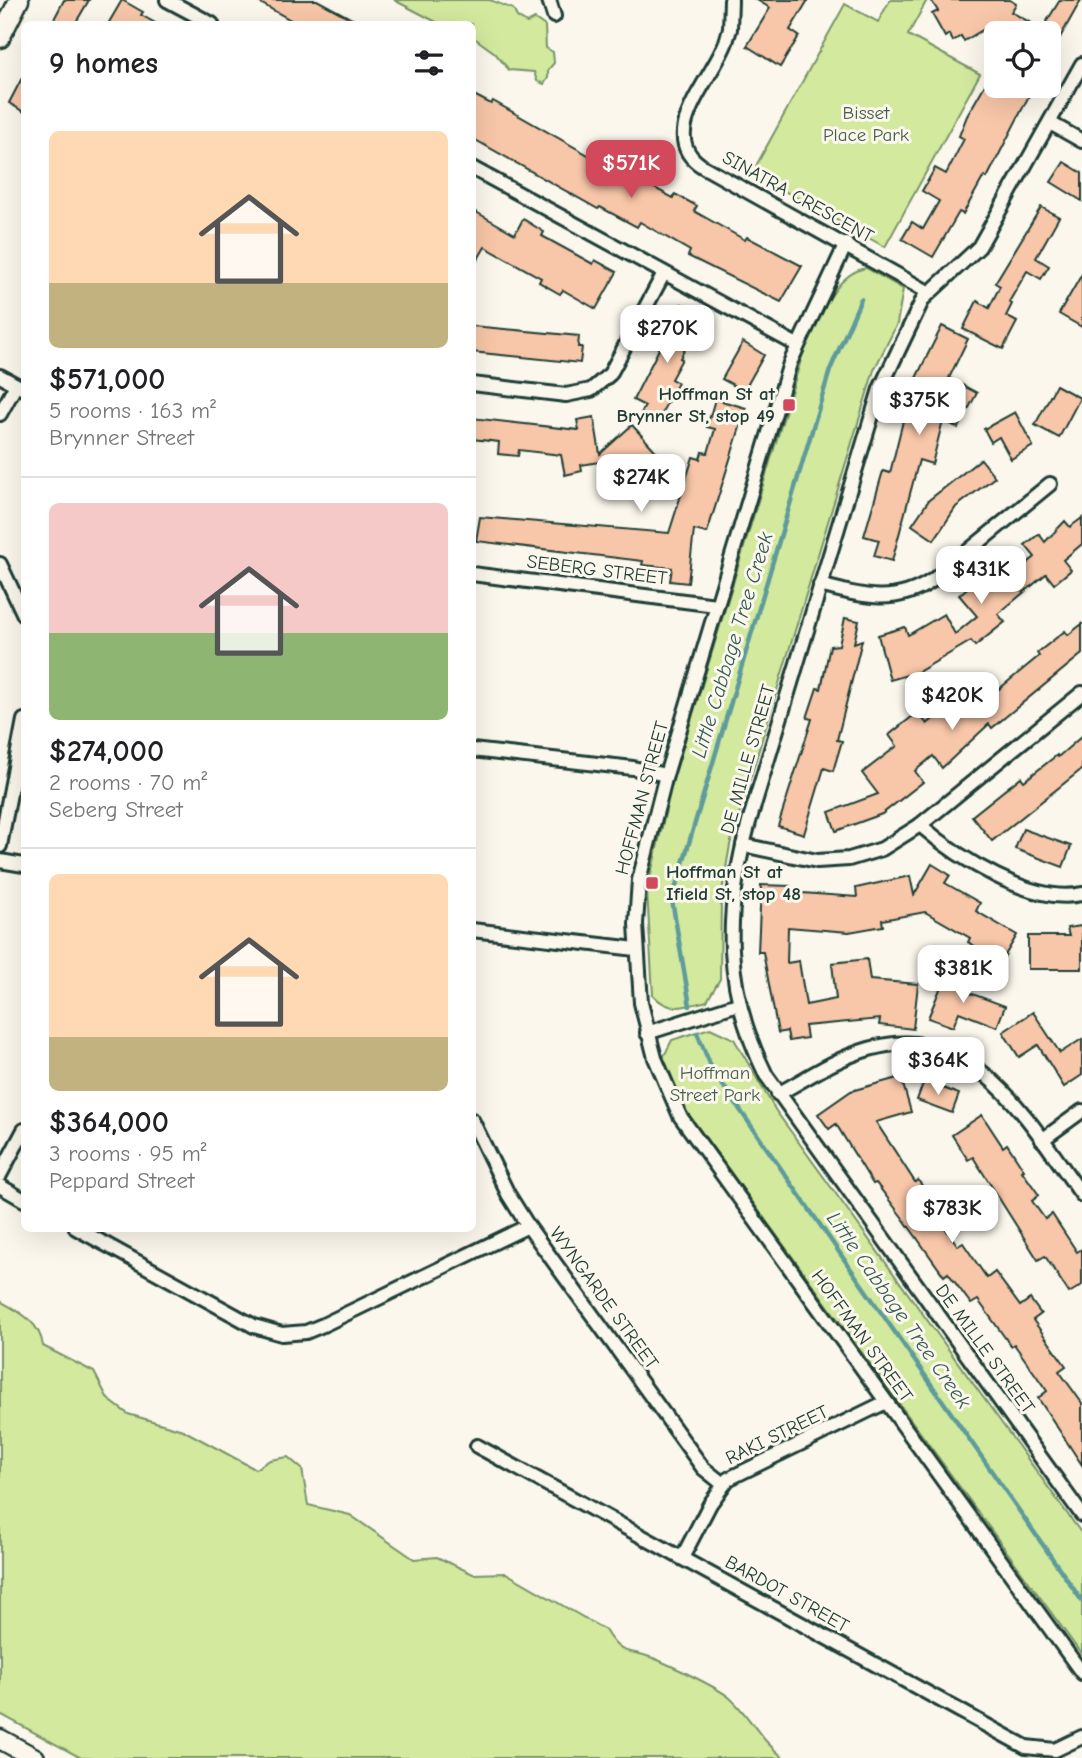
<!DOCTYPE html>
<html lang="en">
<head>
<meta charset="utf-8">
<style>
  :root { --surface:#fff; --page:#f6f6f6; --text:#202124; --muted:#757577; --line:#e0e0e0; --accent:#d1495b }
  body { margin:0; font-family:"Comic Neue",sans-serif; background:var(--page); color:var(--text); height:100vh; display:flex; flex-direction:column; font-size:26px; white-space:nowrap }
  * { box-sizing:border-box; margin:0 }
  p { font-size:23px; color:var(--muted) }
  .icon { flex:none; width:38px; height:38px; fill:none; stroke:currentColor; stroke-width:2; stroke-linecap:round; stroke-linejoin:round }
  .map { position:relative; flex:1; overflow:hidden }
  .details { position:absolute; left:21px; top:21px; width:455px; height:1211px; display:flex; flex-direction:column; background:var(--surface); border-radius:10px; box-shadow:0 7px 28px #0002 }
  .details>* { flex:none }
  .buttons { position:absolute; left:984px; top:21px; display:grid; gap:14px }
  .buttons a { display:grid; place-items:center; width:77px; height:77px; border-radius:10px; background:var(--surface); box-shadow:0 7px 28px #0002; font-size:35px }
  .price { position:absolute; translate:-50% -60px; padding:0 16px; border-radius:14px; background:#fff; color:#222; font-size:23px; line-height:46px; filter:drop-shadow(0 2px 4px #0008) }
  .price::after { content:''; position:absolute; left:50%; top:42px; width:21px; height:16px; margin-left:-10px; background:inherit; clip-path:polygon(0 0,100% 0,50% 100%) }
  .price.selected { background:var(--accent); color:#fff }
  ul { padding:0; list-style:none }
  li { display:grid; align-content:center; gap:14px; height:371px; padding:0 28px }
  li+li { border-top:2px solid var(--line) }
  li span { display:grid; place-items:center; height:217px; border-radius:10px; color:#555 }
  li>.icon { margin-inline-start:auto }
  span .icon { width:126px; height:126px; fill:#fffc; stroke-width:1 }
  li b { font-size:30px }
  h2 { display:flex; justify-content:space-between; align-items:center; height:84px; padding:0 28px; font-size:30px }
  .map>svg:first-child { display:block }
  .green { fill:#d2e99e; stroke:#789369; stroke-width:2 }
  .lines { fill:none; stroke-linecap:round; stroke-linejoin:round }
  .stream { stroke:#5e9b9b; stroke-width:4.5 }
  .building { fill:#f8c6a8; stroke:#1f3d34; stroke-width:2 }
  .street-casing { stroke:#1f3d34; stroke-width:18 }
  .secondary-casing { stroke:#1f3d34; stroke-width:23 }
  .street { stroke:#fbf7ec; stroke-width:12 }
  .secondary { stroke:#fbf7ec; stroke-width:18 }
  .poi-dot { fill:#d1495b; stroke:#fbf7ec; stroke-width:2.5 }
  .labels { text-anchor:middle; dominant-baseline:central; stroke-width:6; stroke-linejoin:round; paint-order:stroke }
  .park-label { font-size:19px; fill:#435f49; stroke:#fbf7ec }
  .street-label { font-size:19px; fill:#1f3d34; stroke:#fbf7ec }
  .poi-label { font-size:19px; font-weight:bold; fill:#1f3d34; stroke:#fbf7ec; text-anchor:end }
  .water-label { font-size:21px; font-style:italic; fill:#345c56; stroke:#fbf7ec }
</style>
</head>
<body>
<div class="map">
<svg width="1082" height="1758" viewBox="0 0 1082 1758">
  <rect width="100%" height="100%" fill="#fbf7ec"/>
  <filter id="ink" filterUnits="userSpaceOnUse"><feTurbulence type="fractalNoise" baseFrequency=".0143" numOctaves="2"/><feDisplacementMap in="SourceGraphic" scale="14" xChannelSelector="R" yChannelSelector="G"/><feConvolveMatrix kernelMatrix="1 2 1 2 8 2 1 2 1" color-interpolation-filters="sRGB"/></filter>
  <g filter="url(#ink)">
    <!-- green -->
    <g class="green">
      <polygon points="394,0 490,0 513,9 517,17 527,23 535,19 545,26 546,48 553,52 554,63 548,70 548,78 544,84 537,81 534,72 509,70 495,53 473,37 472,24 440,24"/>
      <polygon points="890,0 927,0 908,35 980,74 885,247 752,173 845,4 878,22"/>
      <path d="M866,268L903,289L897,324L874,370L730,845L721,897L720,979L707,1001C686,1006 670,1014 653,995L647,891L673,780L805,347C820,320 833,274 866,268Z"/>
      <polygon points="710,1028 734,1039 776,1111 1082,1534 1082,1655 676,1097 663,1058 672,1040"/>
      <path d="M0,1301C20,1312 40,1322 43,1346L94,1372L108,1399L128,1414L183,1430L255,1469L270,1460L288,1457L302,1469L308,1505L350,1515L414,1559L437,1557L473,1574L506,1573L605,1630C622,1658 627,1648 653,1658C668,1664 719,1688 730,1698C751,1717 758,1738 784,1758H81L0,1714Z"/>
    </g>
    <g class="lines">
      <!-- stream -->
      <g class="stream">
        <polyline points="690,1006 672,900 830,370 861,299"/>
        <polyline points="697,1033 713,1071 1082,1601"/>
      </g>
    </g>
    <!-- building -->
    <g class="building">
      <polygon points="64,0 89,0 75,24 59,24 53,21"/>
      <polygon points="122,0 143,12 141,15 157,24 108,24"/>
      <polygon points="255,0 317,0 361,24 298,24"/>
      <polygon points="757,0 808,0 790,30 799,36 780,67 747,46 770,8"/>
      <polygon points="931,0 1010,0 1016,4 1011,12 1042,29 1060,0 1081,0 1048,59 1048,33 994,33 986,28 964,41 961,36 953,41 949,34 945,37 932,14 938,11"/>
      <polygon points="24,74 24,112 9,103"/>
      <polygon points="986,83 992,86 1034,86 987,178 984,176 963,214 959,212 933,257 902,239 912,222 923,229 939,201 922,191 935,168 946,174 964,139 959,136 967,116"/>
      <polygon points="472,94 491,104 493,101 634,181 636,178 673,198 675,194 697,206 694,211 745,240 747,237 802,266 781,302 688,256 690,251 640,222 637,227 600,207 598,209 472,138"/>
      <polygon points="1064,162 1082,173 1082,201 1051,182"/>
      <polygon points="1041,207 1059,217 1036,258 1049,266 1041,279 1027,271 1009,302 1012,304 1006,316 1017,322 1003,349 963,329 977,301 989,308 1000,286 995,283"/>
      <polygon points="476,212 515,234 523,219 544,232 542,236 593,264 595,260 617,272 596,309 563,290 560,294 539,282 541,278 485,247 472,269 472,219"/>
      <polygon points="1082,274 1082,327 1059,314"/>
      <polygon points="682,304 703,316 680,358 682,359 671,379 678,383 656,423 640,415 645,406 633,400"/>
      <polygon points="472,326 579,336 578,347 582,347 580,363 472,352"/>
      <polygon points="942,326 968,339 949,378 977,393 958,428 943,420 932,464 919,460 892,561 874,556 879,540 864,536 883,471 890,473 908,401 905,400"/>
      <polygon points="743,342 764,355 744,391 722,379"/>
      <polygon points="1056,385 1080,398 1059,438 1035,425"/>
      <polygon points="715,399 746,408 707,533 694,530 688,583 670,581 672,568 642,565 643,561 476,541 480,517 669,533 693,457 700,459 702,452 708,453 715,429 707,427"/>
      <polygon points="1015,412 1033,446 1011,459 999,437 991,442 984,429"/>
      <polygon points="594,417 600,454 632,425 662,458 655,472 639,454 625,467 617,459 581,465 582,471 565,475 561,455 519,450 518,456 498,454 499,442 472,439 472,418 579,430 577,420"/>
      <polygon points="981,459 995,477 956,507 934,540 912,525 929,500"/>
      <polygon points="1082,518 1082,544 1063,560 1071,570 1054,584 1046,574 998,614 1005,622 975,646 971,641 918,672 890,680 878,635 905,627 908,635 944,614 955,634 977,616 959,595 973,583 976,586 1007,560 1016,572 1035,557 1025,545 1039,534 1045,542 1065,521 1070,527"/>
      <polygon points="845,618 859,621 854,643 862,640 837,740 842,741 833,771 824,768 804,834 778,826 812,719 807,718 817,688 821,689 830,646 839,645"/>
      <polygon points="1082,624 1082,654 992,728 989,724 942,768 933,756 915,771 923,782 882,814 836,831 829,812 878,794 862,773 897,746 889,735 918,712 927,724 959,698 971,712 1039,656 1037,653 1065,631 1068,635"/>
      <polygon points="1082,736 1082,769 992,841 972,816 1021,777 1024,781 1057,755 1058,757"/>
      <polygon points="1023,829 1071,846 1063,867 1015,849"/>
      <polygon points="932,864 950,875 945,883 980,903 976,911 1017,935 1001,962 968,942 970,938 925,912 882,920 883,926 849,932 788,927 787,963 799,961 806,1005 836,999 832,963 867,959 870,980 918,984 913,1029 879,1025 880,1019 805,1026 807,1038 789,1041 787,1031 778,1033 763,952 758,952 761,885 790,886 789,892 857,897 856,888 910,876 914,895"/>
      <polygon points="1082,926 1082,969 1028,969 1028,936 1069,936 1067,928"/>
      <polygon points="945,977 969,986 967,992 1005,1006 997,1027 959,1012 953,1027 928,1018"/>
      <polygon points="1033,1012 1060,1053 1082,1039 1082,1075 1064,1087 1038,1045 1019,1057 1003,1032"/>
      <polygon points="901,1077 911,1112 876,1122 915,1182 918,1180 930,1197 925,1200 958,1246 963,1243 987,1278 995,1272 1020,1306 1030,1299 1041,1314 1033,1320 1066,1366 1059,1371 1082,1403 1082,1465 1038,1398 1047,1391 1014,1344 1011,1346 978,1300 971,1304 948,1273 944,1276 902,1217 876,1183 873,1184 836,1124 829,1129 818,1114 851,1091"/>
      <polygon points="924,1081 959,1094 952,1113 917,1100"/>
      <polygon points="982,1115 1003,1147 1007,1144 1024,1170 1022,1171 1039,1195 1032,1201 1045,1219 1052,1214 1077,1252 1082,1249 1082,1285 1069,1293 1045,1256 1038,1260 973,1157 968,1160 952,1135"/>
    </g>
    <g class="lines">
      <!-- street casing -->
      <g class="street-casing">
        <g id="street">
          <polyline points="167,0 212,24"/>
          <polyline points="549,0 554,16"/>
          <path d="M731,0L730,29L726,42C712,80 655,136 702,166L928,292"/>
          <path d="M1082,64L979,247L923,299L880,389L749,822C724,913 723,988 766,1075L1082,1515"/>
          <polyline points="1050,123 1082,141"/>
          <polyline points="472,168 797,345"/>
          <polyline points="846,244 790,363 666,775 639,880 636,924 641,1003 655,1058 680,1116 1082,1673"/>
          <polyline points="0,376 24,389"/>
          <polyline points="472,384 566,395 591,390 610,374 664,273"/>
          <polyline points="0,414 16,385"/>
          <polyline points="0,564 24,615"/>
          <polyline points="472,574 716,605"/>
          <path d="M820,585C861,596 895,606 933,580L1050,484"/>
          <polyline points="472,750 633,768 666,775"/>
          <path d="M920,825C957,857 1031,905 1082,894"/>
          <polyline points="743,845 817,861 849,859 882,849 920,825 1082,693"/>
          <polyline points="0,846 24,720"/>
          <polyline points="0,861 24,865"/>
          <polyline points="472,930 636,949"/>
          <polyline points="647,1033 738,1004"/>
          <path d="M778,1094C807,1078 837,1058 869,1049C974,1018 1031,1125 1082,1195"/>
          <polyline points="472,1120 508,1194 528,1226 703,1468 723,1484"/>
          <polyline points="1042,1140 1082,1111"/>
          <polyline points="0,1175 24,1130"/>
          <polyline points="0,1186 24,1200"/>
          <polyline points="76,1228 254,1326 282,1334 306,1332 323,1325 528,1226"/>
          <polyline points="477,1446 1026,1747 1055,1750 1082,1737"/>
          <polyline points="682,1558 710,1504 728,1479 886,1402"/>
        </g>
      </g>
      <!-- secondary casing -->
      <g class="secondary-casing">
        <g id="secondary">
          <polyline points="0,38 19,0"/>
          <polyline points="0,1739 35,1758"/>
        </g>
      </g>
      <!-- street -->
      <use href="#street" class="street"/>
      <!-- secondary -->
      <use href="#secondary" class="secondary"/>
    </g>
  </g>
  <!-- markers -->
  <g class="poi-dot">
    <rect x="782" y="398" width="14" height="14" rx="3.5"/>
    <rect x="645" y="876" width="14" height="14" rx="3.5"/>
  </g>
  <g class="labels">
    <!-- park labels -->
    <g class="park-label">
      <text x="866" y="113">Bisset<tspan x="866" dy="22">Place Park</tspan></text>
      <text x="715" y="1073">Hoffman<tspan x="715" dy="22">Street Park</tspan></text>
    </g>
    <!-- street labels -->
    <g class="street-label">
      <text transform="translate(798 197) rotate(29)">SINATRA CRESCENT</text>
      <text transform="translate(597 570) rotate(7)">SEBERG STREET</text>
      <text transform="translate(748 759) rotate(-74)">DE MILLE STREET</text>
      <text transform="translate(642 798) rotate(-75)">HOFFMAN STREET</text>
      <text transform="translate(604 1298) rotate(54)">WYNGARDE STREET</text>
      <text transform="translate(862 1336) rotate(54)">HOFFMAN STREET</text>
      <text transform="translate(985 1349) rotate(54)">DE MILLE STREET</text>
      <text transform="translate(777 1435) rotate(-26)">RAKI STREET</text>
      <text transform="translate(787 1594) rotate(29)">BARDOT STREET</text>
    </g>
    <!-- poi labels -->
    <g class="poi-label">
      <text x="775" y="394">Hoffman St at<tspan x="775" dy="22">Brynner St, stop 49</tspan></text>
      <text x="666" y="872" text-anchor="start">Hoffman St at<tspan x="666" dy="22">Ifield St, stop 48</tspan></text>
    </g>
    <!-- water labels -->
    <g class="water-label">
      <text transform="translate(732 645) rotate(-73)">Little Cabbage Tree Creek</text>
      <text transform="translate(899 1310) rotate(55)">Little Cabbage Tree Creek</text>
    </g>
  </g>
</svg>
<div class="buttons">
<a><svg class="icon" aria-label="locate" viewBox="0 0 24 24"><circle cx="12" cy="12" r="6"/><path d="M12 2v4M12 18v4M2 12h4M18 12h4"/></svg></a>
</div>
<b class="price selected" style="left:631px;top:200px">$571K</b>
<b class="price" style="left:667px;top:365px">$270K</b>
<b class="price" style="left:919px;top:437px">$375K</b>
<b class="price" style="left:641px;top:514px">$274K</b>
<b class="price" style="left:981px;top:606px">$431K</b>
<b class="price" style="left:952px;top:732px">$420K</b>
<b class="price" style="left:963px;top:1005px">$381K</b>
<b class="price" style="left:938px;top:1097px">$364K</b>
<b class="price" style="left:952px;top:1245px">$783K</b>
<section class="details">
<h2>9 homes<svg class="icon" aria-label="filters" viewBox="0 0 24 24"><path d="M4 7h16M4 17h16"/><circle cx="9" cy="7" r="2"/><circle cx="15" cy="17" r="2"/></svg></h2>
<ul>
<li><span style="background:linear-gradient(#ffd9b3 70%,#c2b280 0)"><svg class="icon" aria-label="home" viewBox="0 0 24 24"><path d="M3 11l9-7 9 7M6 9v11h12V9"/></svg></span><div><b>$571,000</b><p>5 rooms · 163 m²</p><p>Brynner Street</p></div></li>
<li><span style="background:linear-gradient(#f6c9c9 60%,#8fb573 0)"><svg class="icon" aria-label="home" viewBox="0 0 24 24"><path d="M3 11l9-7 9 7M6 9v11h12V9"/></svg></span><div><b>$274,000</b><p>2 rooms · 70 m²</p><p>Seberg Street</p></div></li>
<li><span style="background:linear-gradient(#ffd9b3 75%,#c2b280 0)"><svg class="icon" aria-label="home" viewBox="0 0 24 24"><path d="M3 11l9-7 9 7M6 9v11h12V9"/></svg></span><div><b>$364,000</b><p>3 rooms · 95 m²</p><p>Peppard Street</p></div></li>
</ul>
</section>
</div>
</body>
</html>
